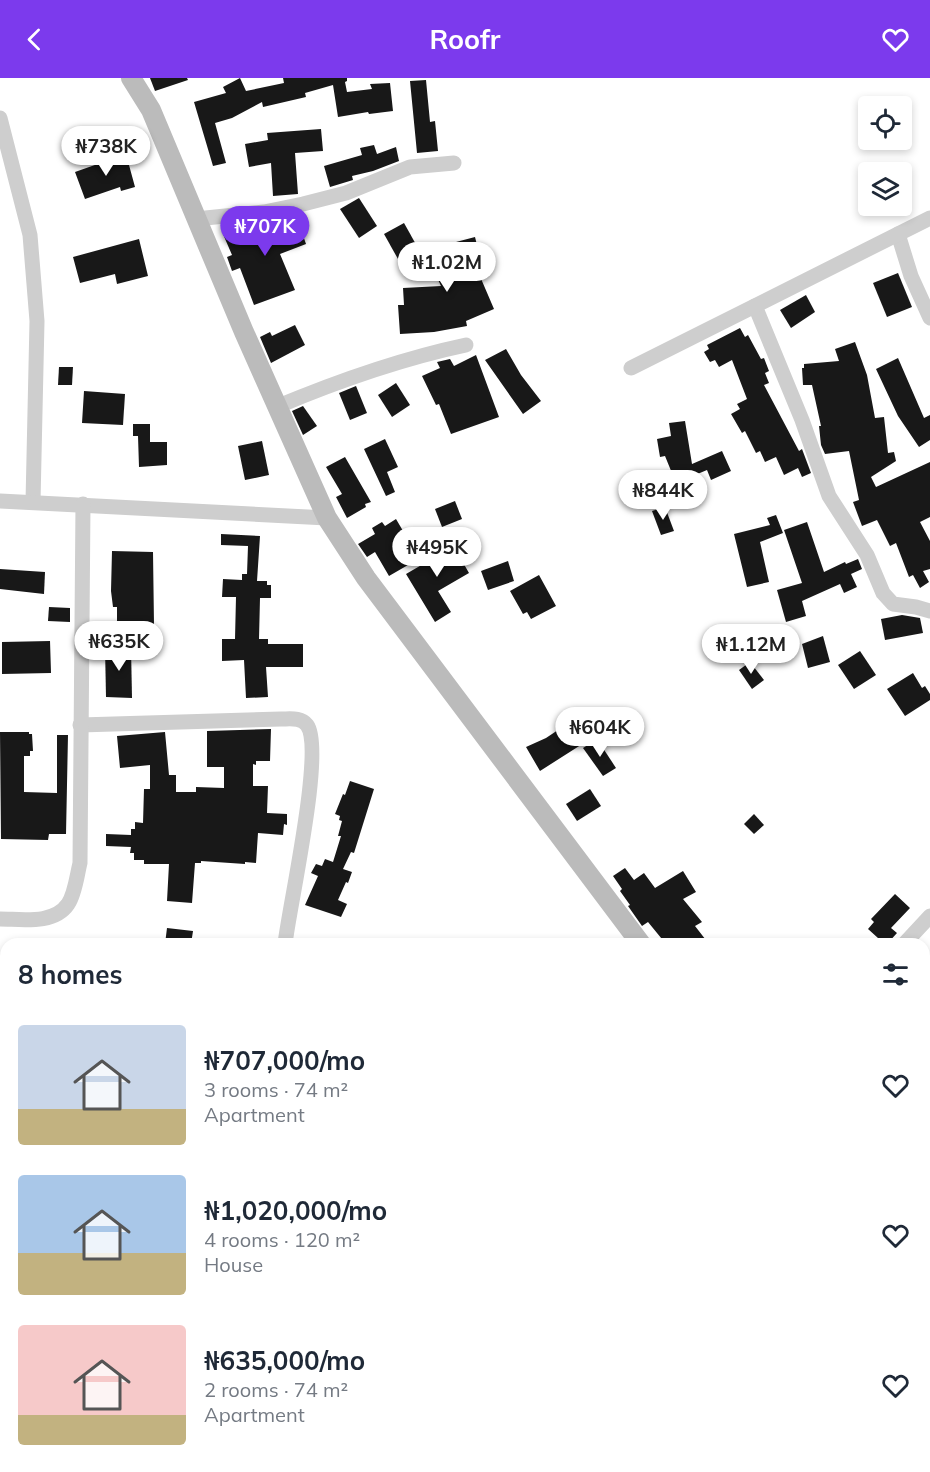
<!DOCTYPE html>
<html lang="en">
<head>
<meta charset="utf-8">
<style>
  :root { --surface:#fff; --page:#f2f2f3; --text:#1f2937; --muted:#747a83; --accent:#7c3aed }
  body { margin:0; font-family:Mulish,sans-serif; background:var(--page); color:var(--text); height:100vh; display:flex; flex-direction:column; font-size:22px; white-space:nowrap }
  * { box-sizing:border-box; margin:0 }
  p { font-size:20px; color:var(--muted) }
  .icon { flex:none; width:33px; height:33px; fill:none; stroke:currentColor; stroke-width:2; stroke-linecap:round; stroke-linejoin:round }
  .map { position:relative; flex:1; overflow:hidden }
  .details { position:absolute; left:0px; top:860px; width:930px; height:536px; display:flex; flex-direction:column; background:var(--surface); border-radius:18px 18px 0 0; box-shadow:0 3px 9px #0003 }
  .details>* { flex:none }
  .controls { position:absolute; left:858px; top:18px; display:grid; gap:12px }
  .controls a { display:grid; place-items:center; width:54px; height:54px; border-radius:6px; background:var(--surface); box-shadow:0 3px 9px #0003; font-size:30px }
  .price { position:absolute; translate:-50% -51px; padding:0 14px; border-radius:21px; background:#fff; color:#222; font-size:20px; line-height:39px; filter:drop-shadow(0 2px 3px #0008) }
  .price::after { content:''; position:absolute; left:50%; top:36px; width:18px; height:14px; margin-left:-9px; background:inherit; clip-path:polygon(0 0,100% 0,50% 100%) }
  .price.current { background:var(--accent); color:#fff }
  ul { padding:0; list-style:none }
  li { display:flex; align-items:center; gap:18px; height:150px; padding:0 18px }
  li span { display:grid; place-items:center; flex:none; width:168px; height:120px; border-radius:6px; color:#555 }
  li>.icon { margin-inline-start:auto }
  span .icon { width:72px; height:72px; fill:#fffc; stroke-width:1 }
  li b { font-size:26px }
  h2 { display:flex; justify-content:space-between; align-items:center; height:72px; padding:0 18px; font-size:26px }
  header { display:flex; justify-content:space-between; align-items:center; height:78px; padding:0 18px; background:var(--accent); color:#fff; font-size:27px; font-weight:700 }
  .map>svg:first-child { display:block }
  .building { fill:#181818 }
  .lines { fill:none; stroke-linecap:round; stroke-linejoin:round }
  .street { stroke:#cecece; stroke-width:15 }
  .secondary { stroke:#bbb; stroke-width:20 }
</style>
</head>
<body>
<header><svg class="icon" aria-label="back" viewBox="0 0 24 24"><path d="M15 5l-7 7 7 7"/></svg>Roofr<svg class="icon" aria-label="heart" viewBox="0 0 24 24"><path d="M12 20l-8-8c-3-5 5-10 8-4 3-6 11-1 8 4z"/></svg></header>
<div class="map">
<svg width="930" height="1394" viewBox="0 0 930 1394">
  <rect width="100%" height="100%" fill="#fff"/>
  <!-- building -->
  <g class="building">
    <polygon points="150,0 187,0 188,2 155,13"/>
    <polygon points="240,0 246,13 284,5 283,0 347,0 347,3 345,4 347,14 372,11 370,6 390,5 393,33 369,36 368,34 338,39 333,7 305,15 306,19 263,29 262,24 232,40 215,45 226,85 213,88 194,24 226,15 223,9"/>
    <polygon points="426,2 430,44 435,43 438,73 417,75 410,3"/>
    <polygon points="321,51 323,73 295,75 298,116 273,118 271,85 249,89 245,66 268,62 267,55"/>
    <polygon points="374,67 377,76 396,69 399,83 373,93 352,98 353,102 330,109 324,88 362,77 360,70"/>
    <polygon points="126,76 135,109 121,113 120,109 85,121 75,94"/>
    <polygon points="359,120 377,148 359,160 340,131"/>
    <polygon points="296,137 306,166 280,176 295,212 254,227 240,190 232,193 227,179 232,177 223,156 243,148 245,155"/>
    <polygon points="404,145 418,170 398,181 384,156"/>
    <polygon points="475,159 482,187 476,189 494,231 466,243 467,248 434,254 400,256 398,227 404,227 403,210 441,208 428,180 457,167 456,164"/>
    <polygon points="139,161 148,198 117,206 115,196 80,205 73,179"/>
    <polygon points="898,195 912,229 887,239 873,205"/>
    <polygon points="806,217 815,234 791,250 780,232"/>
    <polygon points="295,247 305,267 271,285 260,259 270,254 272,258"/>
    <polygon points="740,250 745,259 748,257 761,281 764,280 769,293 765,295 769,305 764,307 799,373 802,371 811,395 802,399 798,390 784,397 776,379 765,384 760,373 756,375 745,353 742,355 731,336 740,331 737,326 747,321 732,282 719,289 715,282 710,284 704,274 709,271 707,267"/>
    <polygon points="855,264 867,297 875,340 884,339 888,375 894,374 896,383 871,399 876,409 930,384 930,439 920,444 930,463 930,491 923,493 929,504 920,510 913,497 909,499 896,465 890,468 877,442 862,448 853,424 859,422 849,373 825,376 821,367 819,348 821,348 812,307 803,307 802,290 804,290 804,286 839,283 835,271"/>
    <polygon points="506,271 521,297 541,323 523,336 485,282"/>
    <polygon points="476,277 499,339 451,356 439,326 436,327 422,298 440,290 437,284 450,281 454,288"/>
    <polygon points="898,280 924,340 930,337 930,362 919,369 898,338 876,291"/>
    <polygon points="59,289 73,289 72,307 58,307"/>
    <polygon points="396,305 410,327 392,339 378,317"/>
    <polygon points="356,308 367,335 350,342 339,315"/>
    <polygon points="84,313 125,316 123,347 82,345"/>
    <polygon points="303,328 317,348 303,357 292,333"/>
    <polygon points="685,343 692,386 722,373 731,393 711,402 707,392 676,405 665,378 660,379 657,361 671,358 669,345"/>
    <polygon points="133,346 150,346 150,364 167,364 167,387 139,389 138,358 133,358"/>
    <polygon points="385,361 398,389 387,394 395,414 386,418 364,371"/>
    <polygon points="262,363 269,397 245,402 238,368"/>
    <polygon points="345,379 371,424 365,426 366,429 347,440 336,419 342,416 326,389"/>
    <polygon points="455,423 462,441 442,449 435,431"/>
    <polygon points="665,429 674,453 661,457 652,433"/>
    <polygon points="776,437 783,455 760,464 769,504 747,509 734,456 770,447 767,440"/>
    <polygon points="396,441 406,458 394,465 408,487 389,498 375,474 367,479 358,466 375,456 372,450 382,444 385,448"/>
    <polygon points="807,444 824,494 845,484 846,486 858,481 862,491 851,496 857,509 844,515 840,506 802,523 806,538 786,544 777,512 802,505 784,452"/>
    <polygon points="221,456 260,458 257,503 267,503 267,507 271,507 271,520 260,520 259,561 268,561 268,566 303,566 303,589 266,589 268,619 246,620 244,582 222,583 222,561 235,561 236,519 222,519 223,501 242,502 242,496 247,496 248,468 221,467"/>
    <polygon points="439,459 447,473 454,469 469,495 438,513 451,534 435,544 406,496 437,478 429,465"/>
    <polygon points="112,473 153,474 154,547 117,547 117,529 113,529 111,513"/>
    <polygon points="508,483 514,503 488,512 481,493"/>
    <polygon points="0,491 45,494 44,516 0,511"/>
    <polygon points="539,497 556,528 531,541 527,534 523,536 510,513"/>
    <polygon points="49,529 70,530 70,544 48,543"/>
    <polygon points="902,537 920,540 923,555 885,562 881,541"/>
    <polygon points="823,558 830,584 808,590 802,566"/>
    <polygon points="50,563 51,595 2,596 2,564"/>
    <polygon points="105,569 131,569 132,620 106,619"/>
    <polygon points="860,573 876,597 854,611 838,587"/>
    <polygon points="750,584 764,602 752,611 739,592"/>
    <polygon points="913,595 922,610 925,608 930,616 930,622 905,638 887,611"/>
    <polygon points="573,642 587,663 540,693 526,669 546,660"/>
    <polygon points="271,651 270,683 256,683 256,687 253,686 253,708 268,708 267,735 287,736 287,747 284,746 283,757 258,755 256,785 245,784 245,786 201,783 201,785 195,785 192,825 167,823 169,786 144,786 144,782 134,782 134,775 130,775 131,769 106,768 106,756 131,757 131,751 135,751 135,744 143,745 144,711 150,711 150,687 120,690 117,658 165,654 169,697 176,697 176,714 196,714 196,709 224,710 224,689 207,689 207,653"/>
    <polygon points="0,654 29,654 29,656 32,656 33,673 30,673 30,678 24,678 24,714 57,715 57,657 68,657 66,756 49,756 48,762 1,761"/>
    <polygon points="597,661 616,690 603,698 583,670"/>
    <polygon points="350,703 374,711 354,775 351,774 343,791 352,794 348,805 346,804 338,822 347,826 341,839 305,827 318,798 311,795 316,786 322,788 325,781 333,784 341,758 338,758 342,743 339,742 340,738 335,736 343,716 345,717"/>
    <polygon points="590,711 601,728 577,743 566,726"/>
    <polygon points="754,736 764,747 754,756 744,746"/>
    <polygon points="625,790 634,802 644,795 655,810 683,793 696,814 683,821 702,844 695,848 709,866 666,866 648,844 642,848 628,828 630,827 620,813 622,811 613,798"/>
    <polygon points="895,816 910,830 891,850 897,855 887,866 873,866 878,860 868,851 874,844 871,841"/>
    <polygon points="167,850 193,853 191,866 165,866"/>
  </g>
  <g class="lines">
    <!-- street -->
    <g class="street">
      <polyline points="0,40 30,157 37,243 33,424"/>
      <polyline points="196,141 264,134 303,126 346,115 410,89 454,85"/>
      <polyline points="898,156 911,198 930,240"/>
      <polyline points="755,228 802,342 829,418 867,477 883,515 893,526 916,529 930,533"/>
      <polyline points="631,290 930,140"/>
      <path d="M276,329C338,303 400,281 466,267"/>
      <polyline points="0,423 327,440"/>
      <path d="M80,647L281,641C290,641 301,639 307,647C325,671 289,829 285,866"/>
      <path d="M0,841C21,841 54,847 68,826C75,816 77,797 80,785L83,426"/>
      <polyline points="904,866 930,838"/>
      <polyline points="0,1026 6,1027"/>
      <polyline points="924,1051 930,1054"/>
      <polyline points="0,1268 6,1268"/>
      <polyline points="143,1394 145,1389"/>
    </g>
    <!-- secondary -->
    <g class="secondary">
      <polyline points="131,0 151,32 244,254 327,440 366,500 641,866"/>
      <polyline points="924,1203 930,1209"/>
    </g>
  </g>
</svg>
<div class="controls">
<a><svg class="icon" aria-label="locate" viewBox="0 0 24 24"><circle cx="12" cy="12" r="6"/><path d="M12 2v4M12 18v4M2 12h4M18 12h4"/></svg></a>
<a><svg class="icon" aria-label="layers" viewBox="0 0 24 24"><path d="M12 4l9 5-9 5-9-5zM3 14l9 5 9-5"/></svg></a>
</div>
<b class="price" style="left:106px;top:99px">₦738K</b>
<b class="price current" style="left:265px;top:179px">₦707K</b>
<b class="price" style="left:447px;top:215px">₦1.02M</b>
<b class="price" style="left:663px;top:443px">₦844K</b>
<b class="price" style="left:437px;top:500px">₦495K</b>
<b class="price" style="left:119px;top:594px">₦635K</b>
<b class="price" style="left:751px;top:597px">₦1.12M</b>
<b class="price" style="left:600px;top:680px">₦604K</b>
<section class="details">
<h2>8 homes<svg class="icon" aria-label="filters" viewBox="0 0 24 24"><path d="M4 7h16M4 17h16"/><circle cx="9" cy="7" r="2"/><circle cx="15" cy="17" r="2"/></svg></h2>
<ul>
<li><span style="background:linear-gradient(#c9d6e8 70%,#c2b280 0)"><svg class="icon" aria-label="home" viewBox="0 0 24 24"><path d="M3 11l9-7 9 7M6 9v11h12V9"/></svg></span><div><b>₦707,000/mo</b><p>3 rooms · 74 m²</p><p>Apartment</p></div><svg class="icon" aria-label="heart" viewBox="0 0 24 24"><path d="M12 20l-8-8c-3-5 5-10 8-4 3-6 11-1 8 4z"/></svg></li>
<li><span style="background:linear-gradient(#a9c7e8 65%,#c2b280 0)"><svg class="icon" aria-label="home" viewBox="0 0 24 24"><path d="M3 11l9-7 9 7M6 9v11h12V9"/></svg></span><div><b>₦1,020,000/mo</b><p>4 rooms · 120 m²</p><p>House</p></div><svg class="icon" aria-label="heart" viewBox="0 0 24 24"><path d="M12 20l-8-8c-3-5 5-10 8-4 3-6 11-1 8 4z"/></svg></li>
<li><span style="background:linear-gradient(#f6c9c9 75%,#c2b280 0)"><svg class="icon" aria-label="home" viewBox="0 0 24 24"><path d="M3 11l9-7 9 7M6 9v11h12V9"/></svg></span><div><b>₦635,000/mo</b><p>2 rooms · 74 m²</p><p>Apartment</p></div><svg class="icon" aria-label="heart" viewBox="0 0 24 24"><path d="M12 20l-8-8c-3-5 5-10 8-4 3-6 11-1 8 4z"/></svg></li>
</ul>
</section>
</div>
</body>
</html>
